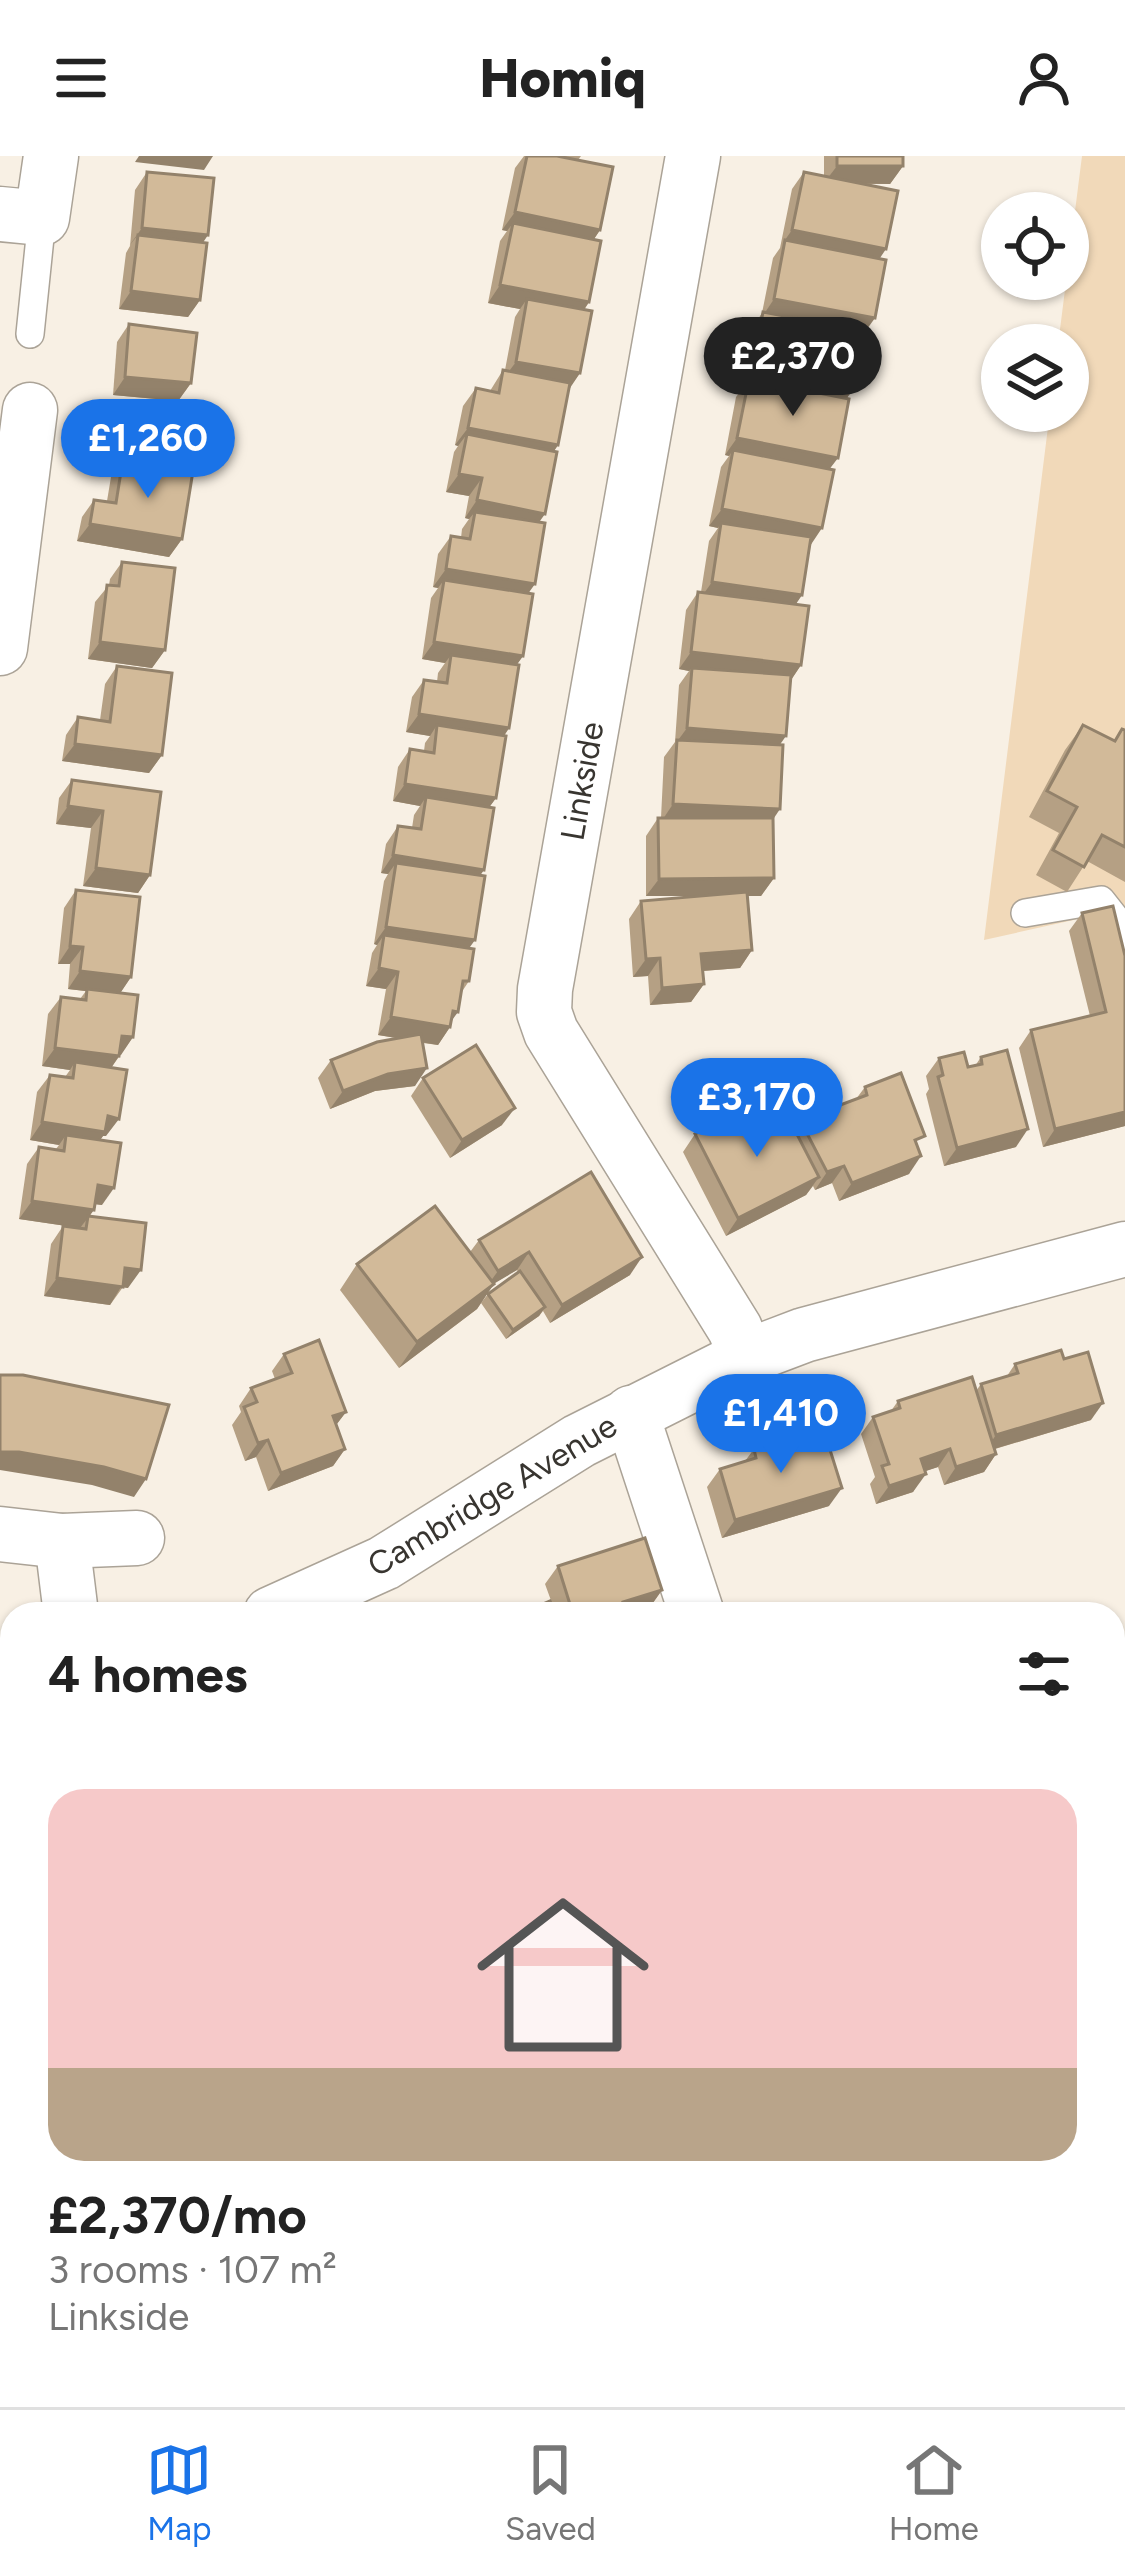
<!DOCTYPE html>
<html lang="en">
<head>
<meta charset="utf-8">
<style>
  :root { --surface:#fff; --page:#f2f2f2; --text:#222; --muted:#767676; --line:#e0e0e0; --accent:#1a73e8 }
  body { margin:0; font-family:Figtree,sans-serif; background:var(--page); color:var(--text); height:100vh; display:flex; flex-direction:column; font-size:45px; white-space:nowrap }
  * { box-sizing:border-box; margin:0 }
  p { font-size:39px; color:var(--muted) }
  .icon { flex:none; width:66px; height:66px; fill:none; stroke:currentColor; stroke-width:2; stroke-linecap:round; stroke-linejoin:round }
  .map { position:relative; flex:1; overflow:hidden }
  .side { position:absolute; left:0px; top:1446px; width:1125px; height:807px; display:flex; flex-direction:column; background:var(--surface); border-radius:36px 36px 0 0; box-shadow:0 3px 9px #0004 }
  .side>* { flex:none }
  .buttons { position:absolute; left:981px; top:36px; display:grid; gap:24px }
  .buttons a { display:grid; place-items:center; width:108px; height:108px; border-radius:50%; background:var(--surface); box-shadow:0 3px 9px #0004; font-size:60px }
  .price { position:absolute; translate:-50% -102px; padding:0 27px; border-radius:42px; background:var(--accent); color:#fff; font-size:39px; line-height:78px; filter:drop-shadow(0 3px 6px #0008) }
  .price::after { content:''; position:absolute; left:50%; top:72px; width:36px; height:27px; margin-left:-18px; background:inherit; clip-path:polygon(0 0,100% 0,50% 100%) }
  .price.active { background:#222; color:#fff }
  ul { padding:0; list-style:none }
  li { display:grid; align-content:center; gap:24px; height:636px; padding:0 48px }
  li+li { border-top:3px solid var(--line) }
  li span { display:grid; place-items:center; height:372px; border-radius:36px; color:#555 }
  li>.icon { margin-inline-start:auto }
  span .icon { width:216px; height:216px; fill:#fffc; stroke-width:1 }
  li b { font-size:51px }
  h2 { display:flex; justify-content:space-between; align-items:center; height:144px; padding:0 48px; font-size:51px }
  header { display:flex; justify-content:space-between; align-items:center; height:156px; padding:0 48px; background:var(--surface); font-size:54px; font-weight:800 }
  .tabs { display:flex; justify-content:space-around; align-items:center; height:168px; border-top:3px solid var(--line); background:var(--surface); font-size:33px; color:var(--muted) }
  .tabs a { display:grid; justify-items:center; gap:6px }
  .tabs .active { color:var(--accent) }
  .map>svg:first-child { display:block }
  .green { fill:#f1d9b9 }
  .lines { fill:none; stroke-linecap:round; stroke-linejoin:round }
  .lane-casing { stroke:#aba397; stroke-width:30 }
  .street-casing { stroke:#aba397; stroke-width:57 }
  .lane { stroke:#fff; stroke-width:27 }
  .street { stroke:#fff; stroke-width:54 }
  .wall { fill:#b5a084 }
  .shaded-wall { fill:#93826b }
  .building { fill:#d2ba99; stroke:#93826b; stroke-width:3 }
  .labels { text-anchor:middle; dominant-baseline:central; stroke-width:10; stroke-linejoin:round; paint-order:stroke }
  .street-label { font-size:33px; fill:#383530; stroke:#fff }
</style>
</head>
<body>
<header><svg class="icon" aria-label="menu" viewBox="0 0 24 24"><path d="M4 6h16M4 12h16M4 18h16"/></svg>Homiq<svg class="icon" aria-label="person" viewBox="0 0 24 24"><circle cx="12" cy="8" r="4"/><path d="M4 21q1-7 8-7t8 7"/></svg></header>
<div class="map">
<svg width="1125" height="2251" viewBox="0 0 1125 2251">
  <rect width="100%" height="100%" fill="#f8f0e4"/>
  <!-- green -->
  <polygon class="green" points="1082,0 1125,0 1125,759 1096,759 984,784 1050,255 1068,255 1068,189 1058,189"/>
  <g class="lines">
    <!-- lane casing -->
    <g class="lane-casing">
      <g id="lane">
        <polyline points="30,178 42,62"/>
        <polyline points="1025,757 1101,744 1120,768 1125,787"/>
      </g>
    </g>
    <!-- street casing -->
    <g class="street-casing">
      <g id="street">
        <polyline points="693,0 545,833 544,856 551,876 735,1173 746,1201"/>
        <polyline points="0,58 42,62 51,0"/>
        <polyline points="0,492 30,254"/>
        <polyline points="631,1257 697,1458"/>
        <polyline points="0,1378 62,1385 137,1382"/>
        <polyline points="62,1385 71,1458"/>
        <polyline points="271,1458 384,1407 579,1285 746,1201 804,1179 1125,1093"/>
        <polyline points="0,1578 12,1573"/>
        <polyline points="0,1618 12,1654"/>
        <polyline points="25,2251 26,2241"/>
        <polyline points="638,2251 639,2241"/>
      </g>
    </g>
    <!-- lane -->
    <use href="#lane" class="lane"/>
    <!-- street -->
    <use href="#street" class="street"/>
  </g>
  <!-- wall -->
  <g class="wall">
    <polygon points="524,0 581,0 578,4 600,74 594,83 589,146 584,154 580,217 569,232 558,289 554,295 539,366 529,437 523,500 516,509 509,572 504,580 496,642 489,651 469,793 469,825 461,837 450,871 438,889 423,887 415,930 375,935 330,953 318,922 331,904 397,882 378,879 386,833 366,830 372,797 377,789 374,788 384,725 388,718 381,717 386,688 398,670 412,672 414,659 420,650 393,645 398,611 410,593 424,595 425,587 430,580 406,576 412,541 424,524 437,526 438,517 445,507 422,503 431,442 438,432 433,431 438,398 451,380 461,382 462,373 469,363 465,362 469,340 446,336 454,296 458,290 455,289 463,250 476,232 490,235 503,214 505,214 515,161 520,153 488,147 500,85 507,75 502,74 515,12"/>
    <polygon points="824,0 903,0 903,10 890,28 861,28 879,103 863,179 810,390 802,439 795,448 801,509 791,524 780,589 773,663 774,722 761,740 748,740 752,794 740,812 703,815 704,828 691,846 650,849 648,820 633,821 629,763 641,745 700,740 646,740 646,680 658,662 661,662 664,601 675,586 679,529 689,515 679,513 686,454 698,436 701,436 709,385 718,372 709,370 721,311 729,300 725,299 736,241 742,233 740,232 751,174 762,157 773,102 780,92 792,33 804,16 824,20"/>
    <polygon points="147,16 203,87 200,144 188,161 119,153 126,97 130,90 135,34"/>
    <polygon points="129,168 191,227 178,245 113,239 117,186"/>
    <polygon points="123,303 182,383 169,401 77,385 82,361 94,344 107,345 111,321"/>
    <polygon points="122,406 165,494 152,512 88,503 95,446 109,429 110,423"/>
    <polygon points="117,510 162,599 149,617 62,605 66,579 78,561 100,564 105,528"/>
    <polygon points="1083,569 1114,585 1122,573 1125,574 1125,726 1087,705 1067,736 1036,719 1059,677 1029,661 1065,594"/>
    <polygon points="72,624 161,636 150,719 138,737 83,730 91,672 56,668 59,642"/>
    <polygon points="76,734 131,821 120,837 133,881 111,912 106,980 103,980 100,984 102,1049 95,1048 90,1060 128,1132 123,1131 110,1149 44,1140 51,1088 63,1070 80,1072 19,1063 27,1008 39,991 56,993 59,989 30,984 37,936 50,919 65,921 70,914 42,910 48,858 61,841 80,843 86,835 68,833 70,808 58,808 64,752"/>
    <polygon points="1082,757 1125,800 1125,970 1043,991 1019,892 1031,874 1090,860 1069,775"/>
    <polygon points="981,901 1016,991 944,1010 926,938 929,933 926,920 939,902 968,911 975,910"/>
    <polygon points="423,922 502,969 450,1002 411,940"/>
    <polygon points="865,931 918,991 909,1018 839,1045 832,1027 815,1034 813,1030 806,1039 726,1080 683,996 695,978 744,973 794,973 800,964 856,943"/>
    <polygon points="479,1084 630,1119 550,1167 543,1155 539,1160 506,1183 481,1147 488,1138 518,1116 517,1114 494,1127 477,1153 399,1212 340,1134 357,1108 470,1096"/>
    <polygon points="284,1198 346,1256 336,1269 345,1293 333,1310 268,1335 256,1301 245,1305 232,1269 241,1256 239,1250 251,1232 275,1223 272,1215"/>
    <polygon points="1015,1208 1091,1264 995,1293 996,1298 984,1316 944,1329 938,1311 925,1315 913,1336 876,1348 870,1328 875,1321 861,1278 873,1261 891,1255 898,1245 976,1235 981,1228 1007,1220"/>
    <polygon points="802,1288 829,1350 722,1382 707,1331 720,1313 745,1305 754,1293"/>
    <polygon points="558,1410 662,1434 650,1451 629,1458 520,1458 553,1450 545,1428"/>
    <polygon points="1125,1823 1125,1933 1113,1932"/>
    <polygon points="1125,1945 1125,2071 1113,2070 1113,1968 1114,1961"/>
    <polygon points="105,2241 176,2241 175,2251 104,2251"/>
    <polygon points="485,2241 563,2241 562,2251 484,2251"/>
    <polygon points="723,2241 800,2241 799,2251 721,2251"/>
    <polygon points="1089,2241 1113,2241 1125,2251 1088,2251"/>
  </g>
  <!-- shaded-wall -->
  <g class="shaded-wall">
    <polygon points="139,0 213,0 204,14 135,6"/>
    <polygon points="837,10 903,10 890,28 824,27"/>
    <polygon points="515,56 600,74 588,92 513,67 507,75 502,74"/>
    <polygon points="142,72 208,79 196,97 138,79 129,90"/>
    <polygon points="792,74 886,93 874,111 785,84 780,91"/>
    <polygon points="500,129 589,146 577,164 527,143 520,153 488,147"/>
    <polygon points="131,135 200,144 188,161 119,153"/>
    <polygon points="774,143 875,162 862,180 762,161"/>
    <polygon points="516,206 580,217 568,235 503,223"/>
    <polygon points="752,214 853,234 840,251 749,223 742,233 740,232"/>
    <polygon points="125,221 191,227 178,245 113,239"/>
    <polygon points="468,272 558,289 546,307 467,278 458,290 455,289"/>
    <polygon points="737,282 838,302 825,319 733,294 729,300 725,299"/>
    <polygon points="459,318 482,322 469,340 446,336"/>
    <polygon points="477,344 545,358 532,376 475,356 469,363 465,362"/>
    <polygon points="722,353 822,372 810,390 721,367 718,372 709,370"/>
    <polygon points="90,368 182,383 169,401 77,385"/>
    <polygon points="446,413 535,428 522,446 444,424 438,432 433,431"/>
    <polygon points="712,426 802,439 790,457 700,443"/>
    <polygon points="100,486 165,494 152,512 88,503"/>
    <polygon points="434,486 523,500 511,517 451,499 445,507 422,503"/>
    <polygon points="691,496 801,509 789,527 692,512 689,515 679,513"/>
    <polygon points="419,558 509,572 497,590 437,569 430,580 406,576"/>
    <polygon points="687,572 786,580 774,597 676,587"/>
    <polygon points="75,588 162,599 149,617 62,605"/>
    <polygon points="405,628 496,642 483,660 426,641 420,650 393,645"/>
    <polygon points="673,648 780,653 768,671 661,666"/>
    <polygon points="68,650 103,655 91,672 56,668"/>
    <polygon points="393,699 484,714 472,731 396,707 388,718 381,717"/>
    <polygon points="96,712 150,719 138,737 83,730"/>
    <polygon points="774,722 761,740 646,740 659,723"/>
    <polygon points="386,771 475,784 462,802 384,779 377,789 374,788"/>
    <polygon points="70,790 83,791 70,808 58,808"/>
    <polygon points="752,794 740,812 689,816 701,798"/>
    <polygon points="660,802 648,820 633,821 646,803"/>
    <polygon points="379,812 398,816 386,833 366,830"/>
    <polygon points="80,815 131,821 119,839 68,833"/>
    <polygon points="704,828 691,846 650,849 662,832"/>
    <polygon points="453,855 458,856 447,871 450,871 438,889 378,879 391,861"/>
    <polygon points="122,880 133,881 121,899 110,897"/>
    <polygon points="55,892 119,900 107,918 75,906 70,914 42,910"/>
    <polygon points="427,912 415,930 375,935 330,953 343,935 388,918"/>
    <polygon points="515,952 502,969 450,1002 462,984"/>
    <polygon points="1125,956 1125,970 1043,991 1055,973"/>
    <polygon points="108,960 119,963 106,980 103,980 93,994 66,979 59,989 30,984 42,966"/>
    <polygon points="1028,973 1016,991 944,1010 957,992"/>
    <polygon points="921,1000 909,1018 839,1045 852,1027"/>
    <polygon points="844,1010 832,1027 815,1034 827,1016"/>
    <polygon points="819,1021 806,1039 726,1080 738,1062"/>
    <polygon points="98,1029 114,1032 102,1049 85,1047"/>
    <polygon points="32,1045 94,1054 80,1072 19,1063"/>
    <polygon points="529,1096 517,1114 485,1133 498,1115"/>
    <polygon points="642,1101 630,1119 550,1167 562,1149"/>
    <polygon points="125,1112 141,1114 128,1132 121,1131 110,1149 44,1140 57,1122"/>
    <polygon points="494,1128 477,1153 399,1212 417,1186"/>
    <polygon points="545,1151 539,1160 506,1183 513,1174"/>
    <polygon points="1103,1247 1091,1264 984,1296 996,1279"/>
    <polygon points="346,1256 333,1273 333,1260"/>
    <polygon points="268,1284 256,1301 245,1305 258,1287"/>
    <polygon points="345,1293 333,1310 268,1335 281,1317"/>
    <polygon points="950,1293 938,1311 908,1321 921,1303"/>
    <polygon points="0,1296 19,1296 104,1311 146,1323 134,1341 92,1329 0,1314"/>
    <polygon points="996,1298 984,1316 944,1329 956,1311"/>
    <polygon points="926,1318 913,1336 876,1348 889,1330"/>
    <polygon points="842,1332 829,1350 722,1382 735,1364"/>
    <polygon points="662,1434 650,1451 629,1458 615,1458 623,1446"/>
    <polygon points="1125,1914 1125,1933 1113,1932"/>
    <polygon points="1115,2051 1125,2052 1125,2071 1113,2070 1113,2054"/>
    <polygon points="1113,2188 1125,2189 1125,2208 1113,2207"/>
  </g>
  <!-- building -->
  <g class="building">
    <polygon points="527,0 557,0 613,11 600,74 515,56"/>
    <rect x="837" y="0" width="66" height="10"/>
    <polygon points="147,16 214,22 208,79 142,72"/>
    <polygon points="804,16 898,35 886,93 792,74"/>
    <polygon points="513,67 601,85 589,146 500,129"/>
    <polygon points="138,79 207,87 200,144 131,135"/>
    <polygon points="785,84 886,104 875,162 774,143"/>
    <polygon points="527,143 592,155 580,217 516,206"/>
    <polygon points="763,156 864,175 853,234 752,214"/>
    <polygon points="129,168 197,177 191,227 125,221"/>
    <polygon points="503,214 570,227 558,289 468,272 476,232 499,237"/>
    <polygon points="749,223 849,243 838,302 737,282"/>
    <polygon points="467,278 557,296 545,358 477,344 482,322 459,318"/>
    <polygon points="733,294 834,314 822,372 722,353"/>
    <polygon points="123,303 193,315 182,383 90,368 94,344 116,347"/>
    <polygon points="475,356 545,367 535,428 446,413 451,380 470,383"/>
    <polygon points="721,367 811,381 802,439 712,426"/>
    <polygon points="122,406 175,412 165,494 100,486 107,429 119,430"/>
    <polygon points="444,424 533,438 523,500 434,486"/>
    <polygon points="698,436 809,450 801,509 691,496"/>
    <polygon points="451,499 519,509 509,572 419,558 424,524 447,527"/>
    <polygon points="117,510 172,517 162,599 75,588 78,561 110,566"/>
    <polygon points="692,512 791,519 786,580 687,572"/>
    <polygon points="437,569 506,580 496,642 405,628 410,593 434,597"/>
    <polygon points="1083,569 1115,585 1122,573 1125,574 1125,691 1102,679 1084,711 1053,694 1077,651 1047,635"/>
    <polygon points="677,584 783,589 780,653 673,648"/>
    <polygon points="72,624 161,636 150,719 96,712 103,655 68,650"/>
    <polygon points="426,641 494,652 484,714 393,699 398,670 421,673"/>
    <polygon points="658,662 773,662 774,722 659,723"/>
    <polygon points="396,707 485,720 475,784 386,771"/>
    <polygon points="76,734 140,741 131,821 80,815 83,791 70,790"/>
    <polygon points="747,736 752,794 701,798 704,828 662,832 660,802 646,803 641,745"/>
    <polygon points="1113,750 1125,800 1125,956 1055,973 1031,874 1106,856 1082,757"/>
    <polygon points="384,779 474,793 469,825 463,825 458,856 453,855 450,871 391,861 398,816 379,812"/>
    <polygon points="87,833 138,839 133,881 122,880 119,900 55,892 61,841 86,844"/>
    <polygon points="421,878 427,912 388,918 343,935 331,904 377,886"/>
    <polygon points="476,889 515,952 462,984 423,922"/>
    <polygon points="1007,894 1028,973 957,992 938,921 943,919 939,902 964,896 968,911 982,908 981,901"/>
    <polygon points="75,906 127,914 119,963 108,960 105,976 42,966 50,919 73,922"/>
    <polygon points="901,917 925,980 915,984 921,1000 852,1027 844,1010 827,1016 800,964 867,939 865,931"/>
    <polygon points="784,953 819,1021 738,1062 695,978 736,957 744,973"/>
    <polygon points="66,979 121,987 114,1032 98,1029 94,1054 32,1045 39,991 64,995"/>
    <polygon points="591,1016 642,1101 562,1149 529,1096 498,1115 479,1084"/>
    <polygon points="435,1050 494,1128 417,1186 357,1108"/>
    <polygon points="88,1060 146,1067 141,1114 125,1112 123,1131 57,1122 63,1070 86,1073"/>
    <polygon points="520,1115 545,1151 513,1174 488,1138"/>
    <polygon points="319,1184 346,1256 333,1260 345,1293 281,1317 268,1284 258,1287 244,1251 257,1246 251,1232 292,1217 284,1198"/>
    <polygon points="1061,1194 1064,1203 1088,1196 1103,1247 996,1279 981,1228 1018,1217 1015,1208"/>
    <polygon points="0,1219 23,1219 169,1249 146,1323 104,1311 19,1296 0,1296"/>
    <polygon points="972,1221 996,1298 956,1311 950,1293 921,1303 926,1318 889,1330 882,1310 889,1308 873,1261 900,1252 898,1245"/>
    <polygon points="800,1280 802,1288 826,1281 842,1332 735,1364 720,1313 756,1302 754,1293"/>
    <polygon points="645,1382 662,1434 623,1446 627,1458 573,1458 558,1410"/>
    <polygon points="550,1445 556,1458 520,1458"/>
    <polygon points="0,1722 7,1747 0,1749"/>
    <polygon points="1125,1955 1125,2052 1115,2051"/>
    <polygon points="1113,2080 1125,2081 1125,2189 1113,2188"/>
    <polygon points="1113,2211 1125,2212 1125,2251 1098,2251 1099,2241 1113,2241"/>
    <polygon points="115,2241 176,2241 175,2251 114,2251"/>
    <polygon points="496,2241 563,2241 562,2251 495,2251"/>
    <polygon points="733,2241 800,2241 799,2251 732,2251"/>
  </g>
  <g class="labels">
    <!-- street labels -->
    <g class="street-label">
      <text transform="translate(582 625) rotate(-80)">Linkside</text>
      <text transform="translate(492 1339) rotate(-31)">Cambridge Avenue</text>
    </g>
  </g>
</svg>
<div class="buttons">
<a><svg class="icon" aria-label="locate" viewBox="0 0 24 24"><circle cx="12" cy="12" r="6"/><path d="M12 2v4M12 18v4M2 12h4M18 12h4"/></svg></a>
<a><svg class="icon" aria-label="layers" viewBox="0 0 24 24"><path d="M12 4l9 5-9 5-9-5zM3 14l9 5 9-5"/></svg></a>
</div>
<b class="price active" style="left:793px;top:263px">£2,370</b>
<b class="price" style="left:148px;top:345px">£1,260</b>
<b class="price" style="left:757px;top:1004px">£3,170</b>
<b class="price" style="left:781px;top:1320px">£1,410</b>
<section class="side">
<h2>4 homes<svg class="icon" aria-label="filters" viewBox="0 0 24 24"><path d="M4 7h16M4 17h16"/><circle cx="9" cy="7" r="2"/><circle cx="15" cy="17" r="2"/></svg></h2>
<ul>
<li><span style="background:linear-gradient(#f6c9c9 75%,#b9a48a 0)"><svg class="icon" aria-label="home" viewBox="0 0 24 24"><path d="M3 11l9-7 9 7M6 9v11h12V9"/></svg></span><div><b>£2,370/mo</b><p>3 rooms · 107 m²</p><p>Linkside</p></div></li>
</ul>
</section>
</div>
<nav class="tabs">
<a class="active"><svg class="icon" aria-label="map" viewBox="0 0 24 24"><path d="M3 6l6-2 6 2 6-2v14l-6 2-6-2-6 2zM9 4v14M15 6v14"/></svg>Map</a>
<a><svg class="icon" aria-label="saved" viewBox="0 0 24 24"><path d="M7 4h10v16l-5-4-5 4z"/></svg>Saved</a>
<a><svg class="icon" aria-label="home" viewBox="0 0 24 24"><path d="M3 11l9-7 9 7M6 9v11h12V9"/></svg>Home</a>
</nav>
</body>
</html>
